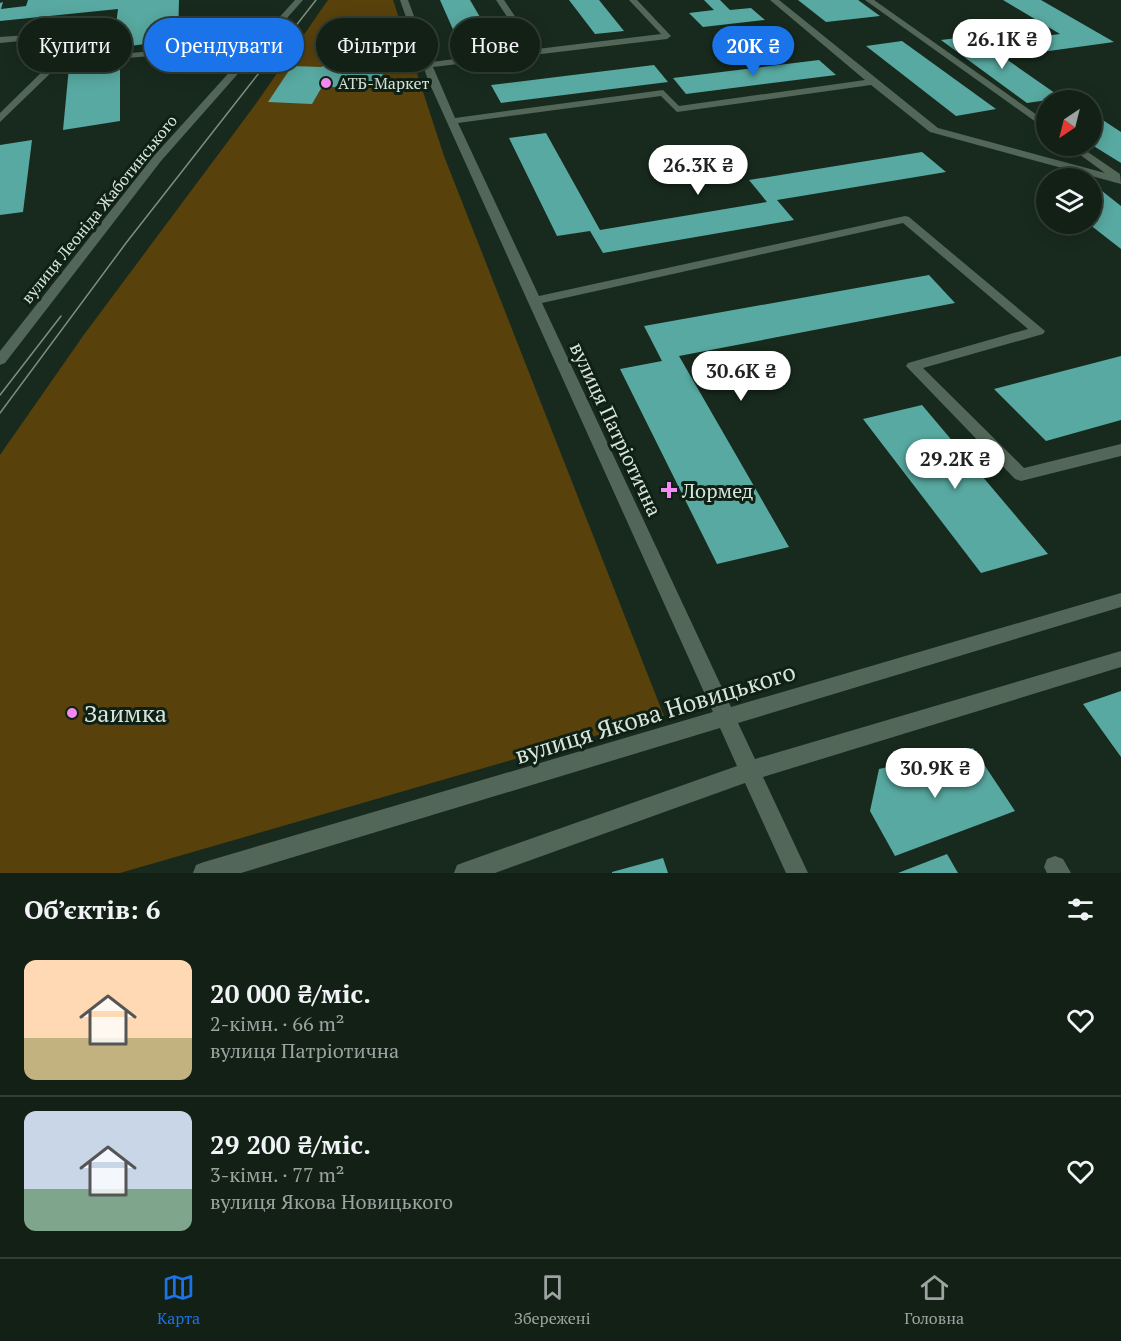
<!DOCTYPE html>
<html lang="uk">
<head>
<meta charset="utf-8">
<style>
  :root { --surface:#122016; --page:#1f2d23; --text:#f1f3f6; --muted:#9ca3a1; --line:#313e35; --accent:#1a73e8 }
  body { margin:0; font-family:"PT Serif",serif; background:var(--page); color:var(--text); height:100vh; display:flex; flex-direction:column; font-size:22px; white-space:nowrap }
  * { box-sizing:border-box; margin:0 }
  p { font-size:20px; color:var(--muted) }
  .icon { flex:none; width:33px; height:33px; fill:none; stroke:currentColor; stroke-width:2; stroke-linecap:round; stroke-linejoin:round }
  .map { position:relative; height:873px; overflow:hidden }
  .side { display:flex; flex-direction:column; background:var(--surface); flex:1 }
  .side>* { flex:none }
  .banner { position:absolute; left:18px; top:18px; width:600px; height:54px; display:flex; gap:12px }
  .needle { width:39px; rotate:215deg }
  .fabs { position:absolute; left:1036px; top:90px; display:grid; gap:12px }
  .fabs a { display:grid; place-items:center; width:66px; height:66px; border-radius:50%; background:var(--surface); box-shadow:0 3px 15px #0003,0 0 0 2px var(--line); font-size:30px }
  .price { position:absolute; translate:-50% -51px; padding:0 14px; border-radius:21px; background:#fff; color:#222; font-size:20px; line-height:39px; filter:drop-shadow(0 2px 3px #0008) }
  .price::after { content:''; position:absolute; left:50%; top:36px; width:18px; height:14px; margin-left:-9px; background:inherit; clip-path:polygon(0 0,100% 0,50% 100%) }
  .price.on { background:var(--accent); color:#fff }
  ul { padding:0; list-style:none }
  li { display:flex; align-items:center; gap:18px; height:150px; padding:0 24px }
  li+li { border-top:2px solid var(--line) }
  li span { display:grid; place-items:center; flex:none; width:168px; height:120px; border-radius:12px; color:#555 }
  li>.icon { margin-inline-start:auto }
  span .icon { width:72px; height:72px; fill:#fffc; stroke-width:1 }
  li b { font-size:26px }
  h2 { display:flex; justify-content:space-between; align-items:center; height:72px; padding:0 24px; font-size:26px }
  .chip { padding:0 21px; border-radius:27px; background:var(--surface); box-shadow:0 3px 15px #0003,0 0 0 2px var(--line); font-size:21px; line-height:54px }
  .chip.on { background:var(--accent); color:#fff }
  .dock { display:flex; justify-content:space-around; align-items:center; height:84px; border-top:2px solid var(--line); background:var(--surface); font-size:16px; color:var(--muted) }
  .dock a { display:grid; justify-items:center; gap:3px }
  .dock .on { color:var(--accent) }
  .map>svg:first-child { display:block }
  .green { fill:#59410c }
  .building { fill:#58a9a1 }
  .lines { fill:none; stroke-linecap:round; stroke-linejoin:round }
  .minor { fill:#536758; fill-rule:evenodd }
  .tram { stroke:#7e8d83; stroke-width:1.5 }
  .poi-dot { fill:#f38af1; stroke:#0f2014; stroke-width:2 }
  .labels { text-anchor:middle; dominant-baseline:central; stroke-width:6; stroke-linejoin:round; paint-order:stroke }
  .far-poi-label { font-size:16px; fill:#d9e5dc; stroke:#0f2014; text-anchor:start }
  .far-street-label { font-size:16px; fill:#d9e5dc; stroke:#0f2014 }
  .street-label { font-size:20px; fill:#d9e5dc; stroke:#0f2014 }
  .poi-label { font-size:20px; fill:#d9e5dc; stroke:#0f2014; text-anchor:start }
  .near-poi-label { font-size:24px; fill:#d9e5dc; stroke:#0f2014; text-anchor:start }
  .near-street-label { font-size:24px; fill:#d9e5dc; stroke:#0f2014 }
</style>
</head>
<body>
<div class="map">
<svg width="1121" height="873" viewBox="0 0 1121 873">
  <rect width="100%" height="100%" fill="#182a1e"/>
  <!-- green -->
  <polygon class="green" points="328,0 393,0 444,156 664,716 120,873 0,873 0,455 83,336 255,105"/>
  <!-- building -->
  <g class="building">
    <polygon points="28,0 179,0 178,40 113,48 118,9 0,21 0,3 3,2 1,9 26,6"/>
    <polygon points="440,0 470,0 497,46 462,50"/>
    <polygon points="569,0 599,0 624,31 595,34"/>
    <polygon points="704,0 720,0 730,10 751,8 765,20 703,27 689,13 714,10"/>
    <polygon points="798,0 858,0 880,16 826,22"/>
    <polygon points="1003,0 1041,0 1114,42 1027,54 1007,41 1060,34"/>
    <polygon points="973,36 1062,98 1027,103 941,40"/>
    <polygon points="902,41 996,109 956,116 866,46"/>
    <polygon points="359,59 377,63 382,67 384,71 382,76 367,85 356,88 344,89 323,85 312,104 268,102 292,66 321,67 337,61"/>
    <polygon points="120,60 120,121 63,130 69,67"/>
    <polygon points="819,60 836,75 686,94 673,78"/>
    <polygon points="654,65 668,82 501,103 491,85"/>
    <polygon points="1092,113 1121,132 1121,163 1092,145"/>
    <polygon points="546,133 600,230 767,202 749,180 922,152 946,172 777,200 794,220 603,253 590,231 557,236 509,138"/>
    <polygon points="32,140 23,212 0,215 0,145"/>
    <polygon points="1097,187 1121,206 1121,249 1089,224 1092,224 1092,188"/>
    <polygon points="929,275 955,303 679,356 789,547 717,564 620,369 662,361 644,326"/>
    <polygon points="1121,356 1121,420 1046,441 994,389"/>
    <polygon points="922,405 1048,554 981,573 863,419"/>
    <polygon points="1121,691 1121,757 1083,704"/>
    <polygon points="973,748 1015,811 895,856 870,811 879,769"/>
    <polygon points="947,854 958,873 898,873"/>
    <polygon points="663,858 668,873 612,873 612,872"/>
  </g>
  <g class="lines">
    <!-- minor -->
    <g class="minor">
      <polygon points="295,0 303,0 161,161 5,363 0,365 0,351 153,157 252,47 60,64 0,122 0,113 53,61 61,37 0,43 0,37 69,32 62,59 257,42"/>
      <polygon points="400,0 408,0 431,62 529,50 496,0 504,0 537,49 661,34 629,0 637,0 671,36 667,39 433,67 455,118 663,90 679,106 865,80 770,0 779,0 938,128 1105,173 1068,146 1079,146 1120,174 1121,184 930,132 871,85 677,112 661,96 458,123 539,296 905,216 909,217 1045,331 1043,334 923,368 1024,468 1121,444 1121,456 1021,481 1015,479 906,366 908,363 1028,329 903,223 542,303 731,707 1121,593 1121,607 738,723 755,759 1121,651 1121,667 763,777 808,873 786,873 745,783 495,873 454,873 457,865 465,862 737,766 720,728 241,873 193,873 196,865 204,862 713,712 428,80"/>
      <polygon points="865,0 874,0 1047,122 1047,130"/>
      <polygon points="1055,856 1063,859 1071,873 1047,873 1044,867 1047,859"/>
    </g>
    <!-- tram -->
    <g class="tram">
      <polyline points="0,395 61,316"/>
      <polyline points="0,413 126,243 316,0"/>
    </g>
  </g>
  <!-- markers -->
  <g class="poi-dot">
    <circle cx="326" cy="83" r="6"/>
    <path d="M666 481h6v6h6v6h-6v6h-6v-6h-6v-6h6z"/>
    <circle cx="72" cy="713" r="6"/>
  </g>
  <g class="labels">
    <!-- far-poi labels -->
    <g class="far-poi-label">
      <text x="338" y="83">АТБ-Маркет</text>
    </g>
    <!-- far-street labels -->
    <g class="far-street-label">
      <text transform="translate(99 209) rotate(-51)">вулиця Леоніда Жаботинського</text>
    </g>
    <!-- street labels -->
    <g class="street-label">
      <text transform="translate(616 429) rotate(65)">вулиця Патріотична</text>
    </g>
    <!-- poi labels -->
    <g class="poi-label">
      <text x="682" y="490">Лормед</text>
    </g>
    <!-- near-poi labels -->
    <g class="near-poi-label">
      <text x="84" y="713">Заимка</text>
    </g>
    <!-- near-street labels -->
    <g class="near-street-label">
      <text transform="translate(655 713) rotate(-17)">вулиця Якова Новицького</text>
    </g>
  </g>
</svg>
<div class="fabs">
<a><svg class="needle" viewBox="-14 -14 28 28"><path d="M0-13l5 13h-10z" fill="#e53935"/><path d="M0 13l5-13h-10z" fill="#9ca3a1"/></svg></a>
<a><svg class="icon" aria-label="layers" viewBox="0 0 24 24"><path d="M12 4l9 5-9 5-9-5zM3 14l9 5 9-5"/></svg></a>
</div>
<b class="price" style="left:1002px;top:70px">26.1K ₴</b>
<b class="price on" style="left:753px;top:77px">20K ₴</b>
<b class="price" style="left:698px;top:196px">26.3K ₴</b>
<b class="price" style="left:741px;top:402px">30.6K ₴</b>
<b class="price" style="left:955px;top:490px">29.2K ₴</b>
<b class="price" style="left:935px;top:799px">30.9K ₴</b>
<div class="banner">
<a class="chip">Купити</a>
<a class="chip on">Орендувати</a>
<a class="chip">Фільтри</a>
<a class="chip">Нове</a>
</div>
</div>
<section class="side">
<h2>Об’єктів: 6<svg class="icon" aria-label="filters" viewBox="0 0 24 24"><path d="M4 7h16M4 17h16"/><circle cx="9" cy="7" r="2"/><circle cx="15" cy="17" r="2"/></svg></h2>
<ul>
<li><span style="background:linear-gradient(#ffd9b3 65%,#c2b280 0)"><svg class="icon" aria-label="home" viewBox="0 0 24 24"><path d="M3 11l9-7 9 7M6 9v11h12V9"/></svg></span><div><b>20 000 ₴/міс.</b><p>2-кімн. · 66 m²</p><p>вулиця Патріотична</p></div><svg class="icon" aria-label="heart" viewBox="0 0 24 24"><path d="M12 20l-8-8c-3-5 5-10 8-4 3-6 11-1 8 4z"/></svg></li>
<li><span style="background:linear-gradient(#c9d6e8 65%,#7fa58c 0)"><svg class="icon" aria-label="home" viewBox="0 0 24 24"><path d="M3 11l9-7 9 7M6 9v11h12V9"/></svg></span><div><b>29 200 ₴/міс.</b><p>3-кімн. · 77 m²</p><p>вулиця Якова Новицького</p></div><svg class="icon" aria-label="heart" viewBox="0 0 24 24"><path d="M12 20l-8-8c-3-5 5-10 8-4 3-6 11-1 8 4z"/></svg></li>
</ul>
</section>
<nav class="dock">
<a class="on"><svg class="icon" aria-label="map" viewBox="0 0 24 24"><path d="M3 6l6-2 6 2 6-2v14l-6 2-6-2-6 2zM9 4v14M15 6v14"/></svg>Карта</a>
<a><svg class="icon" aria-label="saved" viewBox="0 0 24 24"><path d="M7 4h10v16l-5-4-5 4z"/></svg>Збережені</a>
<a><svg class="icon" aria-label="home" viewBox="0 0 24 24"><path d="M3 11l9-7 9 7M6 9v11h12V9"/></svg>Головна</a>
</nav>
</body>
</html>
